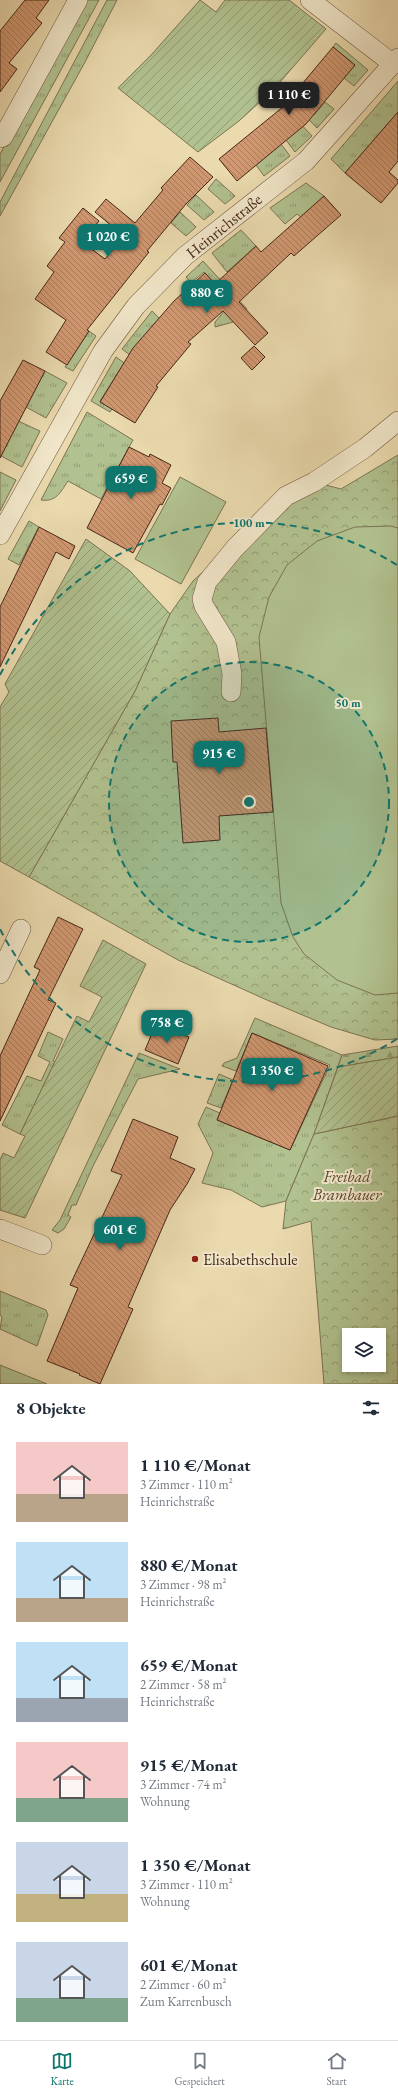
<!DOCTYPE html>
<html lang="de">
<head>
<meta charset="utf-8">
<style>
  :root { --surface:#fff; --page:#f6f6f7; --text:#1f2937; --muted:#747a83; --line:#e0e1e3; --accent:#0f766e }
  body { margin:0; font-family:"EB Garamond",serif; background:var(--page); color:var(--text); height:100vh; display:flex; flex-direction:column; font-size:15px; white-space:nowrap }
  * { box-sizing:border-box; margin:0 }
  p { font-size:13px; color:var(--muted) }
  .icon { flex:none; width:22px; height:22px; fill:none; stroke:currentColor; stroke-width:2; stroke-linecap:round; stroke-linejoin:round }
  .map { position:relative; height:1384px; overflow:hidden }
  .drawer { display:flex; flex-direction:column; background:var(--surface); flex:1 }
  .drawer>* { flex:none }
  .tools { position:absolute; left:342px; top:1328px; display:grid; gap:8px }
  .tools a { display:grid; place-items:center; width:44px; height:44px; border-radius:0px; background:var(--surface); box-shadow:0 2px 6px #0003; font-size:20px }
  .price { position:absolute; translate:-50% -34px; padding:0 9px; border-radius:8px; background:var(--accent); color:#fff; font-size:13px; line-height:26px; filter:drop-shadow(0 1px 2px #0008) }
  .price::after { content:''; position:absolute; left:50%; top:24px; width:12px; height:9px; margin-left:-6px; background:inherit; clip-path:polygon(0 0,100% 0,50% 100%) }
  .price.current { background:#222; color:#fff }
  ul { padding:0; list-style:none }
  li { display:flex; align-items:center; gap:12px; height:100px; padding:0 16px }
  li span { display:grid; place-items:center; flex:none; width:112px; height:80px; border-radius:0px; color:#555 }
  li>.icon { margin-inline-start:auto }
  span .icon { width:48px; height:48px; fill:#fffc; stroke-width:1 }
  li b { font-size:17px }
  h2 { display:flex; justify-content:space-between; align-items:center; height:48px; padding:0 16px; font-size:17px }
  .dock { display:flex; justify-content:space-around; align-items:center; height:56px; border-top:1px solid var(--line); background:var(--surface); font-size:11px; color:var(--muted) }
  .dock a { display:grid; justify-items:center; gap:2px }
  .dock .current { color:var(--accent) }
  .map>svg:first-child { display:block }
  .grass { fill:url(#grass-tufts); stroke:#7c7454 }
  .forest { fill:url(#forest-firs); stroke:#7c7454 }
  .park { fill:url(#park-crowns); stroke:#7c7454; fill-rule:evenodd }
  .garden { fill:url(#garden-furrows); stroke:#7c7454 }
  .pitch { fill:#b1c18f; stroke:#7c7454 }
  .building { fill:url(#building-back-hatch); stroke:#472618 }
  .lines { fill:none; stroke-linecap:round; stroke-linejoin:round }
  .minor-casing { stroke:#70533e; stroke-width:20 }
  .minor { stroke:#f1e7ca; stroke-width:19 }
  .ring { fill:none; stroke:#0f766e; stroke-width:2; stroke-dasharray:7 5 }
  .poi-dot { fill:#8f2418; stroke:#f1e7ca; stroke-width:1.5 }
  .labels { text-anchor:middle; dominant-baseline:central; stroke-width:4; stroke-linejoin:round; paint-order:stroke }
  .street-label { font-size:16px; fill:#472618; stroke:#f1e7ca }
  .park-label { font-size:16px; font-style:italic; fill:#5c4530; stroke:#f1e7ca }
  .poi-label { font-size:16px; fill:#472618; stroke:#f1e7ca; text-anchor:start }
  .centre { fill:#0f766e; stroke:#f1e7ca; stroke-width:2 }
  .ring-label { font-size:12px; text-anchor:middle; font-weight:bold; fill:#0f766e; stroke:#f1e7ca; stroke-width:4; stroke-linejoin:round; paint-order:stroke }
</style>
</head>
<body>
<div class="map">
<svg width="398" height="1384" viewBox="0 0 398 1384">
  <defs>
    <pattern id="grass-tufts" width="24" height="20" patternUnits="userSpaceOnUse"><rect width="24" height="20" fill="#b1c18f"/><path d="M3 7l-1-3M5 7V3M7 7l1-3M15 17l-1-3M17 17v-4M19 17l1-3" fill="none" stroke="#929d74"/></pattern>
    <pattern id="forest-firs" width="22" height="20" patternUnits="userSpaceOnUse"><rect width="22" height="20" fill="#b1c18f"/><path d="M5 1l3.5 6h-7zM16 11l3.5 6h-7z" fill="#929d74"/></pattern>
    <pattern id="park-crowns" width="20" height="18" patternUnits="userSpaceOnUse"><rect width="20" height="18" fill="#b1c18f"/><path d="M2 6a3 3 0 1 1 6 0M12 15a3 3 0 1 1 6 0" fill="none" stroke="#929d74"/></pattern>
    <pattern id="garden-furrows" width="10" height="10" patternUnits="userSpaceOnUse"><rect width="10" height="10" fill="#b1c18f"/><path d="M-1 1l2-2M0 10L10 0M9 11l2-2" fill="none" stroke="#929d74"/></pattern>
    <pattern id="building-back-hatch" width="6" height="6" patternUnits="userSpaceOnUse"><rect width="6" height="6" fill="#d19871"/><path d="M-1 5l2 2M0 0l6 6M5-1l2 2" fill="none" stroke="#ab7c5c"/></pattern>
  </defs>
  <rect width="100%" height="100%" fill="#eadaae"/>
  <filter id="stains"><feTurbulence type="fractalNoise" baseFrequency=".005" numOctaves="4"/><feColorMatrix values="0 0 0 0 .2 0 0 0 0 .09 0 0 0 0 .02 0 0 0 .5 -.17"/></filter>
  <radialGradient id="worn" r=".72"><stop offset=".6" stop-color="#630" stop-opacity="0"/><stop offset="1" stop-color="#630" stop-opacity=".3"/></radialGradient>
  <!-- grass -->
  <g class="grass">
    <polygon points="85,0 99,0 0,182 0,154"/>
    <polygon points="107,0 117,0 85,62 0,216 0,202"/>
    <polygon points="336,43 368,70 354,86 344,78 355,65 333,47"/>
    <polygon points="398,81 398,112 345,173 331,159"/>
    <polygon points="292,96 314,115 325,102 334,109 317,128 289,99"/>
    <polygon points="284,106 312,136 295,152 286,140"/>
    <polygon points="281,144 290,156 264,176 256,165"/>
    <polygon points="216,179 235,196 225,204 208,189"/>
    <polygon points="306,183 324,196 301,217 297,214 285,224 270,208"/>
    <polygon points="196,195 214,212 204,220 187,205"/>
    <polygon points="180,212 196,227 186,236 171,223"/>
    <polygon points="241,230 256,246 227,272 212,253"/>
    <polygon points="203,261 247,309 233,322 215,327 215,322 232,302 204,272 191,283 186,277"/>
    <polygon points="152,311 159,318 138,361 122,349"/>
    <polygon points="89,331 96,336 73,371 65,367"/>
    <polygon points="116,357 134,370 121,368 100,401 112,409 110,412 91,401"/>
    <polygon points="45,371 67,383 46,418 26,407"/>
    <path d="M87,412L133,440L101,499L68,481C60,493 56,502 41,500Z"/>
    <polygon points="18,421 40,431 22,467 1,456"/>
    <polygon points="0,472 16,480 0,511"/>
    <polygon points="29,521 39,527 19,565 8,559"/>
    <polygon points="255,1018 342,1055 314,1134 286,1201 262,1207 231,1190 202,1183 213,1153 198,1124 206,1107 220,1113 217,1120 290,1150 330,1065 252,1033 236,1071 222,1066 224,1063 237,1058"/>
    <polygon points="48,1032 63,1039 53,1061 55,1062 20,1134 2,1125 27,1076 41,1081 50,1062 38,1056"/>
    <polygon points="139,1053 180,1069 138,1079 93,1166 76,1205 72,1205 68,1215 71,1217 64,1229 58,1233 52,1230 60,1220"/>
    <polygon points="219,1074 233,1080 221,1108 207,1103"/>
    <polygon points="0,1291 46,1310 48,1315 37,1346 0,1329 2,1317 0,1315"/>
  </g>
  <!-- forest -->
  <polygon class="forest" points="398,1046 398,1057 338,1067 342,1055"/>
  <!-- park -->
  <g class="park">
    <polygon points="398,455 398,1039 375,1040 331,1027 267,1000 178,960 29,877 135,691 170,614 193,581 286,496 314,482 341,489"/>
    <path d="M398,1116V1384H324L311,1221L283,1229L286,1201L314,1134ZM349,1335H379V1365H349Z"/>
  </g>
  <!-- garden -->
  <g class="garden">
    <polygon points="200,0 216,12 225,0 289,0 326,29 274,89 239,121 198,152 118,88 152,54"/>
    <polygon points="86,539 130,571 170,614 135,691 29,877 0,861 0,707 9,692 5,684"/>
    <polygon points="103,940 146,964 25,1218 0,1210 0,1160 3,1153 14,1158 25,1136 20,1134 77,1016 89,1022 102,997 80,986"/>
    <polygon points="398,1057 398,1116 314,1134 338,1067"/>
  </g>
  <!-- pitch -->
  <g class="pitch">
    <polygon points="180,477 226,502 181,584 135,559"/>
    <polygon points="391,526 398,528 398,993 375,995 337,980 304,954 293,937 281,903 259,637 269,597 287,565 317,541 355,527"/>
    <polygon points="0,1365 47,1384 0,1384"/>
  </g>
  <!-- building -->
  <g class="building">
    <polygon points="25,0 49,0 36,18 42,23 9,63 17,69 0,92 0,31"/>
    <polygon points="333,47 355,65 306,124 237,181 219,159 294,98 292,96"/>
    <polygon points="398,112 398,161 389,172 398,180 398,183 381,203 345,173"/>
    <polygon points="190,157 213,177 186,204 147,251 149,252 87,330 89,331 67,365 46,352 66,320 35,299 54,272 47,266 65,242 59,238 83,208 99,221 82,242 105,259 124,236 95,212 101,205 106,199 135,223 163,190 161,188"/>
    <polygon points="324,196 341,215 294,256 291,253 239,302 268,333 255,345 223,311 188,342 191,344 156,386 158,387 135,423 100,402 133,348 174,301 205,273 215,284 256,246 261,252"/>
    <polygon points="254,346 265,357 252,370 241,358"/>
    <polygon points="23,360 45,371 0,458 0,401"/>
    <polygon points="129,447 149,457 150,454 171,465 162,483 171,488 162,505 160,504 133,553 87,528"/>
    <polygon points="39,527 75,546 69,559 56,552 0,667 0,607"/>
    <polygon points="218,718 219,732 266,728 273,812 219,816 220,840 183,843 177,762 173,762 171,721"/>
    <polygon points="58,917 83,929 48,1000 56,1003 0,1121 0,1056 40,970 34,967"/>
    <polygon points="156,1024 189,1037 178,1064 145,1050"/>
    <polygon points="252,1033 328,1066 290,1150 217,1120"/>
    <polygon points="133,1119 178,1137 170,1158 195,1169 187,1184 170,1210 128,1307 133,1309 100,1384 79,1375 80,1374 47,1361 78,1288 70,1285 122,1175 111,1171"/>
  </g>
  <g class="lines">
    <!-- minor casing -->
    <g class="minor-casing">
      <g id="minor">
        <polyline points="310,0 393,64"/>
        <polyline points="0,138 3,137 78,0"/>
        <polyline points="0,535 103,351 136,306 185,256 306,161 398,58"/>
        <polyline points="231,692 232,674 226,642 204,606 202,599 207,582 235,548 286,496 314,482 365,448 398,421"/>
        <polyline points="0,974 21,929"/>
        <polyline points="0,1229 42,1245"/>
      </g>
    </g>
    <!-- minor -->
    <use href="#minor" class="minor"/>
  </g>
  <!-- distance rings -->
  <circle cx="249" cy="802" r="140" fill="#0f766e" fill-opacity=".12"/>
  <g class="ring">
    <circle cx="249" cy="802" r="140"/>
    <path d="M397 1039A279 279 0 0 1 0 929M0 675A279 279 0 0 1 397 565"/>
  </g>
  <!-- markers -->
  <circle class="poi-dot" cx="195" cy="1259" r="4"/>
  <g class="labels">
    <!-- street labels -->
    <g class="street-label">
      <text transform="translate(224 226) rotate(-39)">Heinrichstraße</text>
    </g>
    <!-- park labels -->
    <g class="park-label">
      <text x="347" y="1176">Freibad<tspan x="347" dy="18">Brambauer</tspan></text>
    </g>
    <!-- poi labels -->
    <g class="poi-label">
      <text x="203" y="1259">Elisabethschule</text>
    </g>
  </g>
  <circle cx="249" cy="802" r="6" class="centre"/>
  <g class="ring-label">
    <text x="249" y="527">100 m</text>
    <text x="348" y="707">50 m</text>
  </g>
  <rect width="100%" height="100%" filter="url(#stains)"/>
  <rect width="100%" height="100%" fill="url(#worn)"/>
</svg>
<div class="tools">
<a><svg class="icon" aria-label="layers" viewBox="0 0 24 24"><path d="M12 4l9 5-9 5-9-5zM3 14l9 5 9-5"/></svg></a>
</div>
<b class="price current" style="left:289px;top:116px">1 110 €</b>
<b class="price" style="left:108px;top:258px">1 020 €</b>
<b class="price" style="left:207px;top:314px">880 €</b>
<b class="price" style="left:131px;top:500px">659 €</b>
<b class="price" style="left:219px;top:775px">915 €</b>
<b class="price" style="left:167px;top:1044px">758 €</b>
<b class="price" style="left:272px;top:1092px">1 350 €</b>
<b class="price" style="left:120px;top:1251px">601 €</b>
</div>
<section class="drawer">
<h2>8 Objekte<svg class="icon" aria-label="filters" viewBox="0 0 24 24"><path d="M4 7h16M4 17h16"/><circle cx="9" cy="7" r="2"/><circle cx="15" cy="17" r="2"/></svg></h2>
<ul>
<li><span style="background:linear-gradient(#f6c9c9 65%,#b9a48a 0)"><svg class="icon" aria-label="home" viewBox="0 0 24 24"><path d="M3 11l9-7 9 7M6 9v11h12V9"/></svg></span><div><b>1 110 €/Monat</b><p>3 Zimmer · 110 m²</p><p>Heinrichstraße</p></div></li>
<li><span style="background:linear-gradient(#bfe0f5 70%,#b9a48a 0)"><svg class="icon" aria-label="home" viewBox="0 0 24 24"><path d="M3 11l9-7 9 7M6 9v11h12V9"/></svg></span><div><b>880 €/Monat</b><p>3 Zimmer · 98 m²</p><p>Heinrichstraße</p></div></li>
<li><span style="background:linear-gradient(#bfe0f5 70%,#9aa5b1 0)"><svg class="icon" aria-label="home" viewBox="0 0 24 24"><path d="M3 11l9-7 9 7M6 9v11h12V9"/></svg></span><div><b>659 €/Monat</b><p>2 Zimmer · 58 m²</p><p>Heinrichstraße</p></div></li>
<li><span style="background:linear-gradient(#f6c9c9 70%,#7fa58c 0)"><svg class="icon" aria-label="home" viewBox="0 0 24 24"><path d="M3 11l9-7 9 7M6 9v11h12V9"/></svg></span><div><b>915 €/Monat</b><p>3 Zimmer · 74 m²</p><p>Wohnung</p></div></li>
<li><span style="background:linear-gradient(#c9d6e8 65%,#c2b280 0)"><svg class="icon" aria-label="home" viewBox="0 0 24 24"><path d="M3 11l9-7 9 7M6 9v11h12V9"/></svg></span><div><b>1 350 €/Monat</b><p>3 Zimmer · 110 m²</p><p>Wohnung</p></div></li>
<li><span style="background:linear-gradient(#c9d6e8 70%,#7fa58c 0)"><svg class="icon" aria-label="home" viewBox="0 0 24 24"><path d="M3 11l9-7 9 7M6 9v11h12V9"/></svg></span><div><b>601 €/Monat</b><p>2 Zimmer · 60 m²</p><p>Zum Karrenbusch</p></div></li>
</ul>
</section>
<nav class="dock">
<a class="current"><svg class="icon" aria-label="map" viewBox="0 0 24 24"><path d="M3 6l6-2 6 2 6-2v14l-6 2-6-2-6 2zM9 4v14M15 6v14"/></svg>Karte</a>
<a><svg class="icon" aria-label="saved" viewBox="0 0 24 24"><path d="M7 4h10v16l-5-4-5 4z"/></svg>Gespeichert</a>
<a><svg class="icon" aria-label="home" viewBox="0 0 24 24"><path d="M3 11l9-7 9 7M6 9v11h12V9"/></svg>Start</a>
</nav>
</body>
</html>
